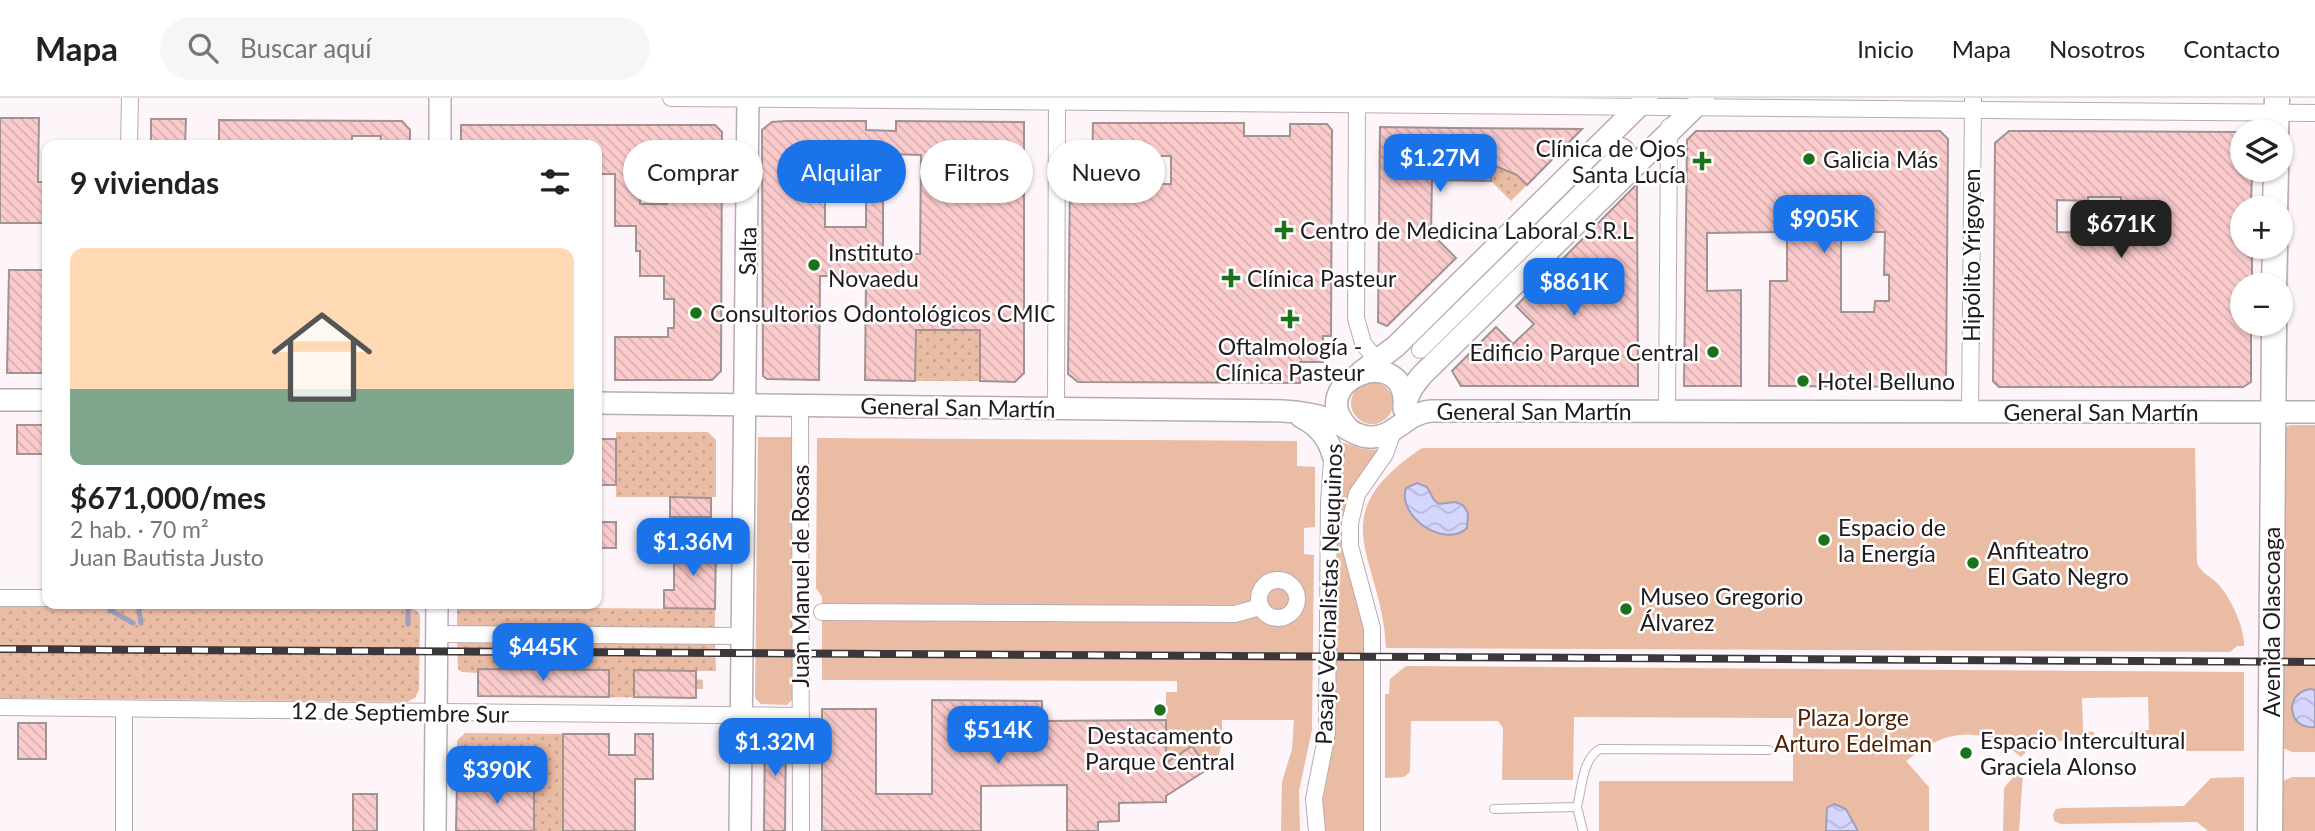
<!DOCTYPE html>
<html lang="es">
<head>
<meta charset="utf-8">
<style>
  :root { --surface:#fff; --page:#f6f6f6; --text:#222; --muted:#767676; --line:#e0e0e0; --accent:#1a73e8 }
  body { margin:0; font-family:Lato,sans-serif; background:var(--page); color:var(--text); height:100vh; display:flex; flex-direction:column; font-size:26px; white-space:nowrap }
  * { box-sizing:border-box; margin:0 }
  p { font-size:23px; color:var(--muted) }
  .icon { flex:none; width:38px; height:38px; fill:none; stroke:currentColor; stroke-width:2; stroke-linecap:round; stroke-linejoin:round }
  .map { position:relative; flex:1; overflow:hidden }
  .drawer { position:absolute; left:42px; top:42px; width:560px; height:469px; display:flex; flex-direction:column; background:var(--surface); border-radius:14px; box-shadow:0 2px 5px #0004 }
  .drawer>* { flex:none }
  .guide { position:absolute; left:623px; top:42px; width:665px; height:63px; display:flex; gap:14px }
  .tools { position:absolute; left:2230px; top:21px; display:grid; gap:14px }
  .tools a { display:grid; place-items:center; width:63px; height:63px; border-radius:50%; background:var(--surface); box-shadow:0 2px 5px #0004; font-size:35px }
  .price { position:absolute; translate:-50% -60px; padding:0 16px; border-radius:14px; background:var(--accent); color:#fff; font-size:23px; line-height:46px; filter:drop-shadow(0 2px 4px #0008) }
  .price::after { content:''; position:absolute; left:50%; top:42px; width:21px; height:16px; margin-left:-10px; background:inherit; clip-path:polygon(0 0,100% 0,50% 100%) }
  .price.selected { background:#222; color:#fff }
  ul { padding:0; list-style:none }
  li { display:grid; align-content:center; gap:14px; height:371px; padding:0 28px }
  li span { display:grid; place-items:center; height:217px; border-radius:14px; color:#555 }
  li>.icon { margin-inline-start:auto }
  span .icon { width:126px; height:126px; fill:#fffc; stroke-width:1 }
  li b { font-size:30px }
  h2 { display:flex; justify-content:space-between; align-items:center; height:84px; padding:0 28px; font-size:30px }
  .tag { padding:0 24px; border-radius:32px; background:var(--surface); box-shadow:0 2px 5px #0004; font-size:24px; line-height:63px }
  .tag.selected { background:var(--accent); color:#fff }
  header { display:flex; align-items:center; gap:42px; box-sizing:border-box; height:98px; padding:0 35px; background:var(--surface); border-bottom:2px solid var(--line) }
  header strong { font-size:33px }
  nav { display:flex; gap:38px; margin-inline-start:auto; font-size:24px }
  .search { width:490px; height:63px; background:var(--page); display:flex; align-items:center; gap:18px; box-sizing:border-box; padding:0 24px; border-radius:38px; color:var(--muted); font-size:26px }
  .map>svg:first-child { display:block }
  .grass { fill:url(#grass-dots) }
  .park { fill:#ebbca4 }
  .water { fill:url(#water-waves); stroke:#9f9ebb; stroke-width:2 }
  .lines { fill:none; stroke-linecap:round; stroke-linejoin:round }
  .stream { stroke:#9f9ebb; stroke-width:5 }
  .building { fill:url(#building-back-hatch); stroke:#a29393; stroke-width:2; fill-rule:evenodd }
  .lane-casing { stroke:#b9abb2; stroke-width:10 }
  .street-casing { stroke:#b9abb2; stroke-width:18 }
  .secondary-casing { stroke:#b9abb2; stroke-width:24 }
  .primary-casing { stroke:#b9abb2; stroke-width:27 }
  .lane { stroke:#fff; stroke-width:8 }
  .street { stroke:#fff; stroke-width:16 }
  .secondary { stroke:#fff; stroke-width:21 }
  .primary { stroke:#fff; stroke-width:24 }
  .rail-casing { stroke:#3c373a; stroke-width:8 }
  .rail { stroke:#fff; stroke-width:5; stroke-dasharray:16; stroke-linecap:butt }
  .poi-dot { fill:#1c711b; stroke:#fff; stroke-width:2.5 }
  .labels { text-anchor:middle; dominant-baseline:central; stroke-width:5; stroke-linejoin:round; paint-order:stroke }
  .poi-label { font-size:23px; fill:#201b1e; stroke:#fff; text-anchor:start }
  .street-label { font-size:23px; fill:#201b1e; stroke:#fff }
  .park-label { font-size:23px; fill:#4c1f02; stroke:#fff }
</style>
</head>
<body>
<header>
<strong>Mapa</strong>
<div class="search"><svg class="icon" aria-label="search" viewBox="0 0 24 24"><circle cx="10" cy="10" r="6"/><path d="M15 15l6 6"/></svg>Buscar aquí</div>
<nav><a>Inicio</a><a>Mapa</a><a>Nosotros</a><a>Contacto</a></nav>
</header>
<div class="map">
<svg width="2315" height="733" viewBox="0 0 2315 733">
  <defs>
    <pattern id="grass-dots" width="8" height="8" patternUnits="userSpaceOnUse" patternTransform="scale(1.75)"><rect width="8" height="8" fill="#ebbca4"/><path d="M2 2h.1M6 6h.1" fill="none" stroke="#c9a18d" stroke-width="1.8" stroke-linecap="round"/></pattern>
    <pattern id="water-waves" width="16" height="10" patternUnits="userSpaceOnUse" patternTransform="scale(1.75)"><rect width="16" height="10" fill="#d5d6fe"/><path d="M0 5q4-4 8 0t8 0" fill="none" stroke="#b7b7d9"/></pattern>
    <pattern id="building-back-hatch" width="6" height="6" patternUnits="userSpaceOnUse" patternTransform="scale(1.75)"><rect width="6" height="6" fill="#fbcbcc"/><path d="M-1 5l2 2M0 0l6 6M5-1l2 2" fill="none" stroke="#d7aeaf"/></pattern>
  </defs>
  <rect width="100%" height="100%" fill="#fdf5f9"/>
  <!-- grass -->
  <g class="grass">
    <polygon points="2285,23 2290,23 2287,283 2283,283"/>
    <polygon points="1491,66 1517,77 1527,87 1511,103 1491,83"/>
    <polygon points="916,232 980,232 980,283 915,283"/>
    <polygon points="616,334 708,334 716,342 716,399 616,399"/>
    <polygon points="0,508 412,510 419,515 420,519 419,592 415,600 407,604 0,600"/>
    <polygon points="457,509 715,511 715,534 457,533"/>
    <polygon points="457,540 715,541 716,573 696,573 696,581 703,582 703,591 696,591 696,600 478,598 478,575 462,574 458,571"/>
    <polygon points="465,635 563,636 563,733 534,733 534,677 457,676 457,643"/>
  </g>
  <!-- park -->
  <g class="park">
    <circle cx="1372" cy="305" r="21"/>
    <polygon points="2290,327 2315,327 2315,654 2292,654 2283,650 2282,331"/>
    <polygon points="758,339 794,339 792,602 787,607 761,606 755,600"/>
    <path d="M817,340L1297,343V368L1315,369V429L1304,430V456L1314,457L1312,632L1299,693L1300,733H1281L1282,684L1292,651L1294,622H1222C1222,641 1224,657 1208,671L1192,648L1172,661V672L1166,676V594H1177V583L822,582V499L816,490Z"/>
    <polygon points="1341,344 1363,351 1380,352 1349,408 1365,524 1366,733 1322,733 1319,713 1335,384"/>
    <path d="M1422,350H2195L2197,465C2202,476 2209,477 2217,485C2230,498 2245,530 2244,548H2237L2230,554L1386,550C1382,456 1318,420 1422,350Z"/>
    <path d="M1406,568L2244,574V653H2183L2171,641L2129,642V636L2132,633L2149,632L2148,599L2082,600L2083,633L2094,634L2096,642L2036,644L2021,659C1981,626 1945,631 1906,663L1929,689V733H1858L1848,713L1842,709L1827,710L1826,733H1599V683H1793V620L1574,619L1573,682H1502L1503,630L1498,623H1411L1410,674L1404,679L1385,680V596H1389L1390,581Z"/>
    <polygon points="2020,671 2023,675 2019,733 2003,733 2004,690"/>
    <polygon points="2244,679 2244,733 2208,733 2197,724 2061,726 2054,723 2053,716 2056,711 2062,710 2184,708 2211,680"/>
    <polygon points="2292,679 2315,679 2315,733 2279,733 2281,688 2283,683"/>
  </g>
  <!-- water -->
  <g class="water">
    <path d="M1417,385L1427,389L1434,402L1439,406L1455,404L1463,407L1468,415L1467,430C1445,451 1397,419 1406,390Z"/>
    <path d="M2310,591L2315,592V629C2288,632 2283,596 2310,591Z"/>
    <polygon points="1834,706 1846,711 1858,733 1826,733 1827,710"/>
  </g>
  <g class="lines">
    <!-- stream -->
    <g class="stream">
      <polyline points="110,506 110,512 133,525"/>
      <polyline points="138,506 141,525"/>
      <polyline points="408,526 408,506"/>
    </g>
  </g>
  <!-- building -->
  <g class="building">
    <polygon points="0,20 39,20 38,84 47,84 47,125 0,125"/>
    <polygon points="151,21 186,21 185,47 151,47"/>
    <polygon points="219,22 402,23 410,32 410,47 380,47 381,38 352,38 352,47 253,47 253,43 219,43"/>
    <path d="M786,23H866V32L896,33V23L1024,24V275L1015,284L980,283V232H916L915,283L865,282L866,178H820L819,282L767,281L763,278L762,32L772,24ZM889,56L921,57L920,156H883V74H889ZM825,100H866V129H825Z"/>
    <path d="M1093,25H1244V38H1290V26H1327L1332,32L1331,238H1323V264H1300V285L1078,284L1068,276L1070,78H1092ZM1125,58H1171V86H1125Z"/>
    <path d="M461,27H715L722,34L721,273L712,282H615V239H668V230H674V201H664V178H640V153H636V128H615V76H597V47H461ZM641,68H667V106H640Z"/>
    <polygon points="1380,29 1453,30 1582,31 1527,87 1517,77 1491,66 1491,83 1432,82 1431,135 1456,160 1387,228 1378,224"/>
    <path d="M1696,33H1940L1948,41L1946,289L1769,288L1770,183H1787V134L1707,135V193L1741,192V288H1684L1687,42ZM1841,134H1885L1884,177H1889V203H1875L1874,214H1841Z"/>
    <path d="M2009,33L2242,34V72H2252L2251,110H2242V149H2252V187H2242V226H2251V284L2243,289H1999L1993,283L1995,45ZM2088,99H2121V111H2164V143L2097,142V135L2057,134V102L2088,103Z"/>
    <polygon points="1637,86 1638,288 1461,288 1452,273 1496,229 1513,246 1534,226 1516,208"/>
    <polygon points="9,172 47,172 47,275 7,275"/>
    <rect x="17" y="327" width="30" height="29"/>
    <rect x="597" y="341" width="19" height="46"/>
    <polygon points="670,399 711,400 711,419 670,419"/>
    <rect x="597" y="424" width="19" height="26"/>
    <polygon points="674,447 716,447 715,511 664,510 664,492 674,492"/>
    <polygon points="478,571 609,572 609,599 478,598"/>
    <polygon points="634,572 696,573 696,600 634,599"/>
    <polygon points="932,602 1042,603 1042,623 1166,622 1166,665 1192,648 1208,671 1166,698 1166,704 1119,705 1119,723 1098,724 1098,733 1067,733 1067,687 981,688 981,733 822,733 822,611 876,611 876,696 932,696"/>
    <rect x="18" y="625" width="28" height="36"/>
    <polygon points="765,628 786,628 785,733 764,733"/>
    <polygon points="563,636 609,636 609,657 635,657 635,636 653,636 653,681 635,681 635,733 563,733"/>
    <polygon points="509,676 534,676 534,733 456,733 457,687 509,687"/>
    <rect x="353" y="696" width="24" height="37"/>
  </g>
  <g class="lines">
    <!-- lane casing -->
    <g class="lane-casing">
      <g id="lane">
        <polyline points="1577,709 1583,733"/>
        <path d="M1494,711L1577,709C1582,690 1582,661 1600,651L1769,652"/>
      </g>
    </g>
    <!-- street casing -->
    <g class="street-casing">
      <g id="street">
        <polyline points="671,0 2315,15"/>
        <polyline points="1357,0 1356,220 1363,245 1383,271"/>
        <polyline points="129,47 130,0"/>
        <polyline points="1420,252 1611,64"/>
        <polyline points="800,307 801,733"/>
        <polyline points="1056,310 1057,0"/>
        <polyline points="1667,313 1669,29"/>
        <polyline points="1970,314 1973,0"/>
        <circle cx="1278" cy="501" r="19"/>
        <polyline points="0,500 47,500"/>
        <polyline points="822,514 1235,516 1260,509"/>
        <polyline points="436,536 742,538"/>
        <polyline points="0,609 801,618"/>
        <polyline points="124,733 124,611"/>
        <polyline points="1317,733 1314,701 1327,635 1329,404 1333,349"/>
        <polyline points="1372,733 1372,530 1350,448 1350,425 1357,396 1385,356 1393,333"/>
      </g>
    </g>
    <!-- secondary casing -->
    <g class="secondary-casing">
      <g id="secondary">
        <polyline points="440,47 440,0"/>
        <polyline points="1597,50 1608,45 1623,52 1628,60 1625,77"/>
        <polyline points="1361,274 1395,249 1647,0"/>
        <polyline points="0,302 47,302"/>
        <path d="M597,305L1283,313C1300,314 1315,316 1331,322C1345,328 1357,340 1372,339C1395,339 1406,315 1431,313L2315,314"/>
        <polyline points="1404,308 1412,290 1421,278 1704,0"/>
        <path d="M1301,319C1318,327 1328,339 1333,357"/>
        <path d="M1350,332C1299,283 1410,240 1404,311"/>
        <polyline points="435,733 437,506"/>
        <polyline points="740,733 748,0"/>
      </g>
    </g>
    <!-- primary casing -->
    <g class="primary-casing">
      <g id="primary">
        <polyline points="2276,33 2277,0"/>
        <polyline points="2275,110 2276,72"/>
        <polyline points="2274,187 2275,149"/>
        <polyline points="2270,733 2274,226"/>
      </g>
    </g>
    <!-- lane -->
    <use href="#lane" class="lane"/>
    <!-- street -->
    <use href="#street" class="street"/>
    <!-- secondary -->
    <use href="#secondary" class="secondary"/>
    <!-- primary -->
    <use href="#primary" class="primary"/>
    <!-- rail casing -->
    <g class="rail-casing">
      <polyline id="rail" points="0,551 2315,564"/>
    </g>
    <!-- rail -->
    <use href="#rail" class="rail"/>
  </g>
  <!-- markers -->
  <g class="poi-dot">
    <circle cx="1809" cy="61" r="7"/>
    <path d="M1698.5 52.5h7v7h7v7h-7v7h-7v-7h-7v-7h7z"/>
    <path d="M1280.5 121.5h7v7h7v7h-7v7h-7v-7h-7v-7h7z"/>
    <circle cx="814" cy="167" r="7"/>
    <path d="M1227.5 169.5h7v7h7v7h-7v7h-7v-7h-7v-7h7z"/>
    <circle cx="696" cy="215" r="7"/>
    <path d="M1286.5 210.5h7v7h7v7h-7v7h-7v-7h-7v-7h7z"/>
    <circle cx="1713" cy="254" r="7"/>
    <circle cx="1803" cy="283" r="7"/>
    <circle cx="1824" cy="442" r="7"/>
    <circle cx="1973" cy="465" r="7"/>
    <circle cx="1626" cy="511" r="7"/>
    <circle cx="1160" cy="612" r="7"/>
    <circle cx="1966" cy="655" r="7"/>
  </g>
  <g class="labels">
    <!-- poi labels -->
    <g class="poi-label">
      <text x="1686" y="50" text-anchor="end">Clínica de Ojos<tspan x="1686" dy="26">Santa Lucía</tspan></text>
      <text x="1823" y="61">Galicia Más</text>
      <text x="1300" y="132">Centro de Medicina Laboral S.R.L</text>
      <text x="828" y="154">Instituto<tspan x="828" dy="26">Novaedu</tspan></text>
      <text x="1247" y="180">Clínica Pasteur</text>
      <text x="710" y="215">Consultorios Odontológicos CMIC</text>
      <text x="1290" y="248" text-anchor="middle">Oftalmología -<tspan x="1290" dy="26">Clínica Pasteur</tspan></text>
      <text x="1699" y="254" text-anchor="end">Edificio Parque Central</text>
      <text x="1817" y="283">Hotel Belluno</text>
      <text x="1838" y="429">Espacio de<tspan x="1838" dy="26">la Energía</tspan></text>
      <text x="1987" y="452">Anfiteatro<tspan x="1987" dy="26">El Gato Negro</tspan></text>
      <text x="1640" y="498">Museo Gregorio<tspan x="1640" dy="26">Álvarez</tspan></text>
      <text x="1160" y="637" text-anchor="middle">Destacamento<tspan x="1160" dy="26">Parque Central</tspan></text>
      <text x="1980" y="642">Espacio Intercultural<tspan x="1980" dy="26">Graciela Alonso</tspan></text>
    </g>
    <!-- street labels -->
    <g class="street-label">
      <text transform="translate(747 153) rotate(-89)">Salta</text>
      <text transform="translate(1971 157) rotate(-90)">Hipólito Yrigoyen</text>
      <text transform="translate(958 309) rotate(1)">General San Martín</text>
      <text x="1534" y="313">General San Martín</text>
      <text x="2101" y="314">General San Martín</text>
      <text transform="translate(800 478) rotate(-90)">Juan Manuel de Rosas</text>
      <text transform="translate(1328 496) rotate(-88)">Pasaje Vecinalistas Neuquinos</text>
      <text transform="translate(2271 524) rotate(-90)">Avenida Olascoaga</text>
      <text transform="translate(400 614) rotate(1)">12 de Septiembre Sur</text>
    </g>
    <!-- park labels -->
    <g class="park-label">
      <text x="1853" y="619">Plaza Jorge<tspan x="1853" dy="26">Arturo Edelman</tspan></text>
    </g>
  </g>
</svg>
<div class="tools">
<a><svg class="icon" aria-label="layers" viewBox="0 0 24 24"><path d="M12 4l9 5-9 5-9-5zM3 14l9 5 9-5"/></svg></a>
<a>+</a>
<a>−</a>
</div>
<b class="price" style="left:1440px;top:96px">$1.27M</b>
<b class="price" style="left:1824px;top:157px">$905K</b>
<b class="price selected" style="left:2121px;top:162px">$671K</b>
<b class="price" style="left:1574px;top:220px">$861K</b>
<b class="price" style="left:693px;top:480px">$1.36M</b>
<b class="price" style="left:543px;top:585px">$445K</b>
<b class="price" style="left:998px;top:668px">$514K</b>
<b class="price" style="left:775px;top:680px">$1.32M</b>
<b class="price" style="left:497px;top:708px">$390K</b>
<div class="guide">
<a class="tag">Comprar</a>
<a class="tag selected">Alquilar</a>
<a class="tag">Filtros</a>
<a class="tag">Nuevo</a>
</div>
<section class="drawer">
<h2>9 viviendas<svg class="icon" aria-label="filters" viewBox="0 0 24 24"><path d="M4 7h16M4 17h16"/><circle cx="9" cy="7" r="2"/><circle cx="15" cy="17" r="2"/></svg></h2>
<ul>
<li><span style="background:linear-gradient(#ffd9b3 65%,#7fa58c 0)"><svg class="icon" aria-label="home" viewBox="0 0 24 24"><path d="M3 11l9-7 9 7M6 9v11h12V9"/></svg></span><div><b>$671,000/mes</b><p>2 hab. · 70 m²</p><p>Juan Bautista Justo</p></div></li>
</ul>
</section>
</div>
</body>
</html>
